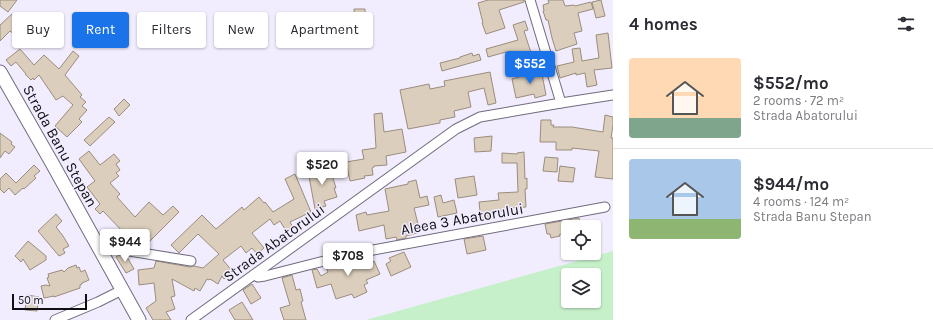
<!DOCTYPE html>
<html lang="en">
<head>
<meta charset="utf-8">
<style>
  :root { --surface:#fff; --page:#f2f2f3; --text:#2b2b33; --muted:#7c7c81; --line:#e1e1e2; --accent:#1a73e8 }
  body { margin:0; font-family:Karla,sans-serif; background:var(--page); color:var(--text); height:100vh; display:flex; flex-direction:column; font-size:15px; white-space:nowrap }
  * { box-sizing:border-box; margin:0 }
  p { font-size:13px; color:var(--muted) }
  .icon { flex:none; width:22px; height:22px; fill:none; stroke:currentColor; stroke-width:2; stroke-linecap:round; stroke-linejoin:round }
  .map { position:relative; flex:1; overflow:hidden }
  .panel { display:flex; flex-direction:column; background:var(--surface); width:320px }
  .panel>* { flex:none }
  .banner { position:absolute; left:12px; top:12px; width:380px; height:36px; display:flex; gap:8px }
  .tools { position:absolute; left:561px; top:220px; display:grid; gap:8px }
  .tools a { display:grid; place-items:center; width:40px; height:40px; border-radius:4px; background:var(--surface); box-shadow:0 1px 3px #0004; font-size:20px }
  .scale { position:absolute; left:12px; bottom:10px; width:75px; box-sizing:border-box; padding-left:4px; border:2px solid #110f16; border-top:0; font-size:11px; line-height:14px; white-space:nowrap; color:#110f16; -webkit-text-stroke:3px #f2edfe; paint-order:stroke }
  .price { position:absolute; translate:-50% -34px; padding:0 9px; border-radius:4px; background:#fff; color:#222; font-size:13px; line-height:26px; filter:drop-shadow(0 1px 2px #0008) }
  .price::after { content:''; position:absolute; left:50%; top:24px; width:12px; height:9px; margin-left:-6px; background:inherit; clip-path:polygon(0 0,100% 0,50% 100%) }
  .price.selected { background:var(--accent); color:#fff }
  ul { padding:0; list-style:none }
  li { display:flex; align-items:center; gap:12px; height:100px; padding:0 16px }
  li+li { border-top:1px solid var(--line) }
  li span { display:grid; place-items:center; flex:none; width:112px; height:80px; border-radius:4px; color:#555 }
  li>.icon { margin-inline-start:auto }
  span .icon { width:48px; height:48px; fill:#fffc; stroke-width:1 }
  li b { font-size:17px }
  h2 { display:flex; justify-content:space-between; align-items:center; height:48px; padding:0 16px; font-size:17px }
  .tag { padding:0 14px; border-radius:4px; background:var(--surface); box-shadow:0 1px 3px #0004; font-size:14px; line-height:36px }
  .tag.selected { background:var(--accent); color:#fff }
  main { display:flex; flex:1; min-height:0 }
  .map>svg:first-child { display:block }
  .green { fill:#c5f0ca; fill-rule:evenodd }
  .building { fill:#dbcebc; stroke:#9a8d7d }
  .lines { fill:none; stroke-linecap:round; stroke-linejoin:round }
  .street-casing { stroke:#716b7d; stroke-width:11 }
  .secondary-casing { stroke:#716b7d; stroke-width:15 }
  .street { stroke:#fff; stroke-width:9 }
  .secondary { stroke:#fff; stroke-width:13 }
  .labels { text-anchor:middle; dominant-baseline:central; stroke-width:3; stroke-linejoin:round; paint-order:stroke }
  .street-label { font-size:15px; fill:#110f16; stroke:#f2edfe }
</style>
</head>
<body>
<main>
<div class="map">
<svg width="613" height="320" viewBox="0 0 613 320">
  <rect width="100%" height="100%" fill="#f2edfe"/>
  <!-- green -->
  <path class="green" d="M613,251V320H366ZM568,275H594V301H568Z"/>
  <!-- building -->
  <g class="building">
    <polygon points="0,0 17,0 8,12 0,6"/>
    <polygon points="488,0 524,0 524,2 499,10 505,28 486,34 482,23 483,23 478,3"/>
    <polygon points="548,0 563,0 565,6 574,5 575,6 591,2 593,9 578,13 582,31 574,33 577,44 556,51 552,38 548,20 546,20 543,11 544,11 543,5 549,3"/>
    <polygon points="601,0 605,16 596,18 592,2"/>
    <polygon points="354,9 365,9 366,36 355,37"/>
    <polygon points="12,14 24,27 34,14 41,19 23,41 10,31 0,41 0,25"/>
    <polygon points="525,21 528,30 524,31 533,59 510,67 506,52 488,57 486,49 518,40 513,25"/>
    <polygon points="608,33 612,68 594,70 597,85 587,87 585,73 576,75 576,73 560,78 557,66 574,62 572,49 580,48 582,61 599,58 596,35"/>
    <polygon points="20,49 34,65 44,55 59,69 73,51 79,56 65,75 82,95 80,97 86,102 82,106 87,110 79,119 82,122 67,137 55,126 73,105 63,96 56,100 39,75 34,80 33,78 31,80 25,74 26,74 16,62 11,66 6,60"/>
    <polygon points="472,53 473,56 479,54 481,60 442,71 440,63 460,58 460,57"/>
    <polygon points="540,71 541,74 542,74 546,95 535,98 534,94 516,98 512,79"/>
    <polygon points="490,72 496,103 488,105 484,88 468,92 471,107 454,111 455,117 440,120 440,123 408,129 400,90 429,84 430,89 445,86 444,81"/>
    <polygon points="124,99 130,105 119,116 114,109"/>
    <polygon points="382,113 384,132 402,129 406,152 386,156 387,165 374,166 374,167 372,168 373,175 364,176 365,178 350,181 346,162 364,159 362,150 376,148 374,114"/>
    <polygon points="605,115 613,117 613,125 611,138 613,138 613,179 595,177 599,151 572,148 572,150 556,150 556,142 540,142 541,120 551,120 551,125 554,125 553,127 572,127 603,132"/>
    <polygon points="109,117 115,122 90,146 84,140"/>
    <polygon points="0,133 12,142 11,144 15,147 9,154 5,151 0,158"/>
    <polygon points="492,136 491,151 475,152 474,138"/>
    <polygon points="89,151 100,165 114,154 120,161 116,164 120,170 116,173 119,176 110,183 120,194 117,197 135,217 149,202 163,215 173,206 179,212 147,244 145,242 142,245 131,234 130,235 128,233 126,235 103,211 100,214 95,209 100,204 87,187 95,181 79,159"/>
    <polygon points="524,152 525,179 527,178 527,189 525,189 526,207 506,208 506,211 493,211 493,212 488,213 489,220 481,220 479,202 499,200 498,193 518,192 517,163 502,163 502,153 517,154 517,153"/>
    <polygon points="545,157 558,158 557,172 543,171"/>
    <polygon points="34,165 40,171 34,176 36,178 24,189 23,188 15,195 9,188 4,193 0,189 0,179 6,173 16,183"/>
    <polygon points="329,165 336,188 334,188 337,197 324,201 326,206 315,209 308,171"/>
    <polygon points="560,166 575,168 573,182 558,181"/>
    <polygon points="295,174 311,212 290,222 293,227 286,231 280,221 274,225 270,219 252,233 264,248 257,254 252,248 246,253 241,246 223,260 233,272 224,279 222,276 218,284 210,279 209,280 207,279 200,291 195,288 194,291 172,279 175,296 171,297 175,309 166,312 171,320 153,320 146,308 156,301 154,283 139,285 138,270 154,268 156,261 190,267 194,266 203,268 219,254 198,234 179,253 171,245 202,215 216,229 242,207 244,210 259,197 264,203 265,202 273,212 294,199 285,179"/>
    <polygon points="474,176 477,195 458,198 455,179"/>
    <polygon points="416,180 420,198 427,196 429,205 414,208 420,232 406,236 406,238 397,240 396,237 386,239 384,225 359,231 356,215 366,212 367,215 389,211 385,189 408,184 408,182"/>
    <polygon points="441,195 443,203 454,200 457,213 438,217 434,197"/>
    <polygon points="56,214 62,221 56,227 63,236 69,246 63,249 65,253 59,256 38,231"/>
    <polygon points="579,218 581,227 565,227 566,233 559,235 560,236 551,238 550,234 547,234 545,224"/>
    <polygon points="483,236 486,250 467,254 464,239"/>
    <polygon points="28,241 46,256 46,260 30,270 23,259 21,262 15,256"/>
    <polygon points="404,252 411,267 391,276 386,264 391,261 389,258"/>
    <polygon points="119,255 127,257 134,269 126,273 116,257"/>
    <polygon points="368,257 369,260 372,259 373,262 374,261 380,274 366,280 368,283 364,285 367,292 354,298 352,294 336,299 331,284 317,288 312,270 317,269 321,276 328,272 326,267 334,265 335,266 342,263 353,260 354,262 360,259"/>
    <polygon points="76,265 77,268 79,267 81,272 85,270 89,280 82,283 82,284 80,285 80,288 54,297 54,296 44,298 41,286 46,285 50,286 47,278 49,277 48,274 62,270 64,272 68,268"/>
    <polygon points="292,275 296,290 300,289 303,301 301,302 306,320 284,320 280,308 290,305 282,278"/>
    <polygon points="252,284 261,298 251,304 243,290"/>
    <polygon points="27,295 39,297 37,311 25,310"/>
    <polygon points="242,302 253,320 235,320 229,310"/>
  </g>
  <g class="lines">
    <!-- street casing -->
    <g class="street-casing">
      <g id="street">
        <polyline points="530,0 561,103"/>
        <polyline points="98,246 191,261"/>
        <polyline points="254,275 258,277 265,276 352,254 605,207"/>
        <polyline points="55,320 98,302 122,290"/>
        <polyline points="191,320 456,129 480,117 561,103 613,95"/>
      </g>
    </g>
    <!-- secondary casing -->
    <g class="secondary-casing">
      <polyline id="secondary" points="0,72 52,163 139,320"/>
    </g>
    <!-- street -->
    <use href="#street" class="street"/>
    <!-- secondary -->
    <use href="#secondary" class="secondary"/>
  </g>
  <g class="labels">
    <!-- street labels -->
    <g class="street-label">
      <text transform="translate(60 146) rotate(61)">Strada Banu Stepan</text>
      <text transform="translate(462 219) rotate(-10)">Aleea 3 Abatorului</text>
      <text transform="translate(274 243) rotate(-36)">Strada Abatorului</text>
    </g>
  </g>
</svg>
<div class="tools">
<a><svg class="icon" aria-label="locate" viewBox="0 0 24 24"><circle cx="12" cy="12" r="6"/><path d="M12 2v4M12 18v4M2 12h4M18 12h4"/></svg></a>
<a><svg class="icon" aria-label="layers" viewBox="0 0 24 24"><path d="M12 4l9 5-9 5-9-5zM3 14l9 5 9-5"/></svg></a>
</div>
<div class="scale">50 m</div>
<b class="price selected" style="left:530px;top:85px">$552</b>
<b class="price" style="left:322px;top:186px">$520</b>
<b class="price" style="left:125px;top:263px">$944</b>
<b class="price" style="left:348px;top:277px">$708</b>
<div class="banner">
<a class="tag">Buy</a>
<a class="tag selected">Rent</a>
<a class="tag">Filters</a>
<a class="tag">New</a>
<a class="tag">Apartment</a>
</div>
</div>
<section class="panel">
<h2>4 homes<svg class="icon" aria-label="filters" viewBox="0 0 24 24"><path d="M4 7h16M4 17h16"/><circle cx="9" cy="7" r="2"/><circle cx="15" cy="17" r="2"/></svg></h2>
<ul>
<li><span style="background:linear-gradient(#ffd9b3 75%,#7fa58c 0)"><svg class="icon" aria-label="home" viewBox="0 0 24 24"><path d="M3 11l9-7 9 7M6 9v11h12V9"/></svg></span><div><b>$552/mo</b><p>2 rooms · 72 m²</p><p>Strada Abatorului</p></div></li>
<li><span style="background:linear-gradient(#a9c7e8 75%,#8fb573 0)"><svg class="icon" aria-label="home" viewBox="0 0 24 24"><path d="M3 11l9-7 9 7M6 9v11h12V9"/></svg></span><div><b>$944/mo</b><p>4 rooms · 124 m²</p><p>Strada Banu Stepan</p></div></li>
</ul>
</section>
</main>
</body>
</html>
